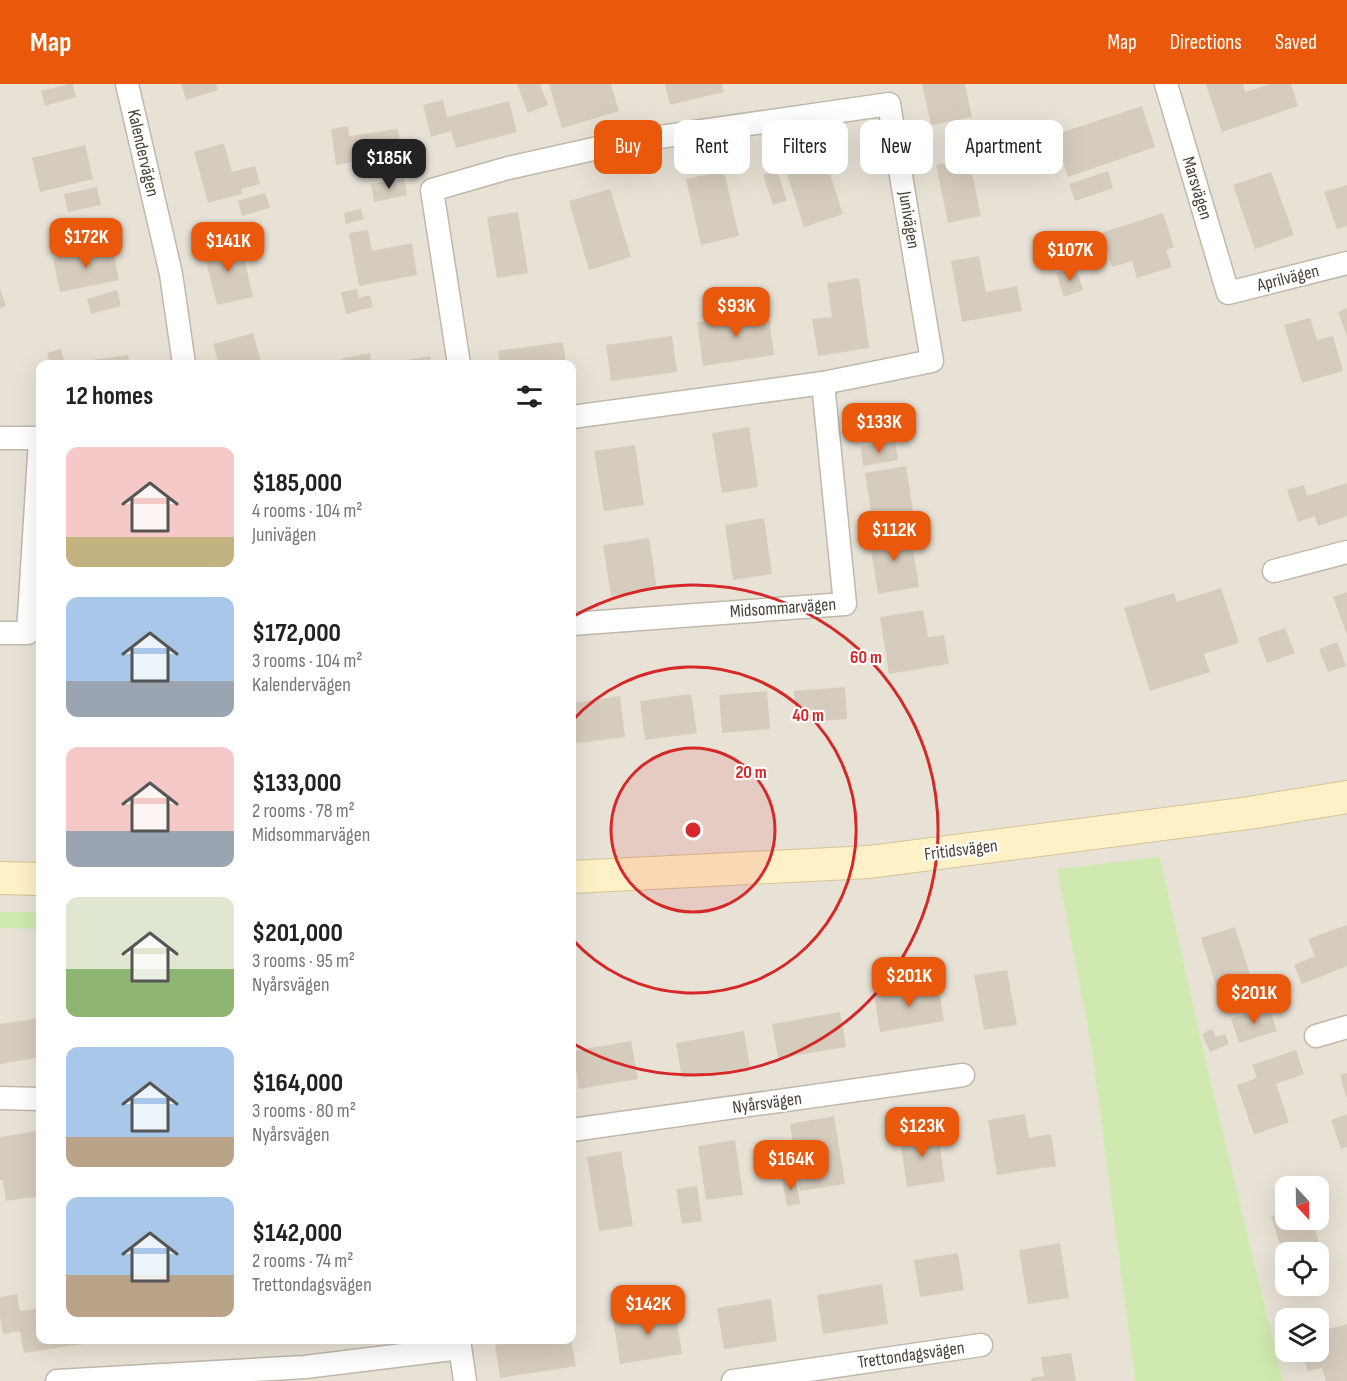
<!DOCTYPE html>
<html lang="en">
<head>
<meta charset="utf-8">
<style>
  :root { --surface:#fff; --page:#f2f2f2; --text:#222; --muted:#767676; --accent:#ea580c }
  body { margin:0; font-family:"Sofia Sans Condensed",sans-serif; background:var(--page); color:var(--text); height:100vh; display:flex; flex-direction:column; font-size:22px; white-space:nowrap }
  * { box-sizing:border-box; margin:0 }
  p { font-size:20px; color:var(--muted) }
  .icon { flex:none; width:33px; height:33px; fill:none; stroke:currentColor; stroke-width:2; stroke-linecap:round; stroke-linejoin:round }
  .map { position:relative; flex:1; overflow:hidden }
  .sheet { position:absolute; left:36px; top:276px; width:540px; height:984px; display:flex; flex-direction:column; background:var(--surface); border-radius:12px; box-shadow:0 6px 24px #0002 }
  .sheet>* { flex:none }
  .banner { position:absolute; left:594px; top:36px; width:570px; height:54px; display:flex; gap:12px }
  .needle { width:39px; rotate:158deg }
  .buttons { position:absolute; left:1275px; top:1092px; display:grid; gap:12px }
  .buttons a { display:grid; place-items:center; width:54px; height:54px; border-radius:12px; background:var(--surface); box-shadow:0 6px 24px #0002; font-size:30px }
  .price { position:absolute; translate:-50% -51px; padding:0 14px; border-radius:12px; background:var(--accent); color:#fff; font-size:20px; line-height:39px; filter:drop-shadow(0 2px 3px #0008) }
  .price::after { content:''; position:absolute; left:50%; top:36px; width:18px; height:14px; margin-left:-9px; background:inherit; clip-path:polygon(0 0,100% 0,50% 100%) }
  .price.current { background:#222; color:#fff }
  ul { padding:0; list-style:none }
  li { display:flex; align-items:center; gap:18px; height:150px; padding:0 30px }
  li span { display:grid; place-items:center; flex:none; width:168px; height:120px; border-radius:12px; color:#555 }
  li>.icon { margin-inline-start:auto }
  span .icon { width:72px; height:72px; fill:#fffc; stroke-width:1 }
  li b { font-size:26px }
  h2 { display:flex; justify-content:space-between; align-items:center; height:72px; padding:0 30px; font-size:26px }
  .tag { padding:0 21px; border-radius:12px; background:var(--surface); box-shadow:0 6px 24px #0002; font-size:21px; line-height:54px }
  .tag.current { background:var(--accent); color:#fff }
  header { display:flex; align-items:center; gap:36px; box-sizing:border-box; height:84px; padding:0 30px; background:var(--accent); color:#fff }
  header strong { font-size:28px }
  nav { display:flex; gap:33px; margin-inline-start:auto; font-size:21px }
  .map>svg:first-child { display:block }
  .residential { fill:#e8e2d6; fill-rule:evenodd }
  .green { fill:#d0e9b0 }
  .building { fill:#d6ccbd }
  .lines { fill:none; stroke-linecap:round; stroke-linejoin:round }
  .street-casing { stroke:#c0b8aa; stroke-width:25 }
  .secondary-casing { stroke:#d5c497; stroke-width:34 }
  .street { stroke:#fff; stroke-width:22 }
  .secondary { stroke:#fff1c7; stroke-width:32 }
  .ring { fill:none; stroke:#d62828; stroke-width:3 }
  .labels { text-anchor:middle; dominant-baseline:central; stroke-width:4.5; stroke-linejoin:round; paint-order:stroke }
  .street-label { font-size:18px; fill:#484136; stroke:#fff }
  .centre { fill:#d62828; stroke:#fff; stroke-width:3 }
  .ring-label { font-size:18px; text-anchor:middle; font-weight:bold; fill:#d62828; stroke:#fff; stroke-width:4.5; stroke-linejoin:round; paint-order:stroke }
</style>
</head>
<body>
<header>
<strong>Map</strong>
<nav><a>Map</a><a>Directions</a><a>Saved</a></nav>
</header>
<div class="map">
<svg width="1347" height="1297" viewBox="0 0 1347 1297">
  <rect width="100%" height="100%" fill="#f4f0e8"/>
  <!-- residential -->
  <path class="residential" d="M0,0H1347V1297H1283L1206,978L1160,774L1057,785L1091,961L1135,1297H0ZM40,280H572V1256H40ZM1286,1102H1318V1136H1286ZM1286,1168H1318V1202H1286ZM1286,1234H1318V1268H1286Z"/>
  <!-- green -->
  <g class="green">
    <polygon points="1160,773 1206,978 1283,1297 1135,1297 1091,961 1057,785"/>
    <polygon points="0,828 40,828 40,845 0,844"/>
  </g>
  <!-- building -->
  <g class="building">
    <polygon points="69,0 73,0 76,13 45,22 41,7"/>
    <polygon points="181,0 216,0 218,6 186,16"/>
    <polygon points="517,0 540,0 548,21 528,29"/>
    <polygon points="549,0 611,0 619,27 562,44"/>
    <polygon points="665,0 722,0 724,8 670,21"/>
    <polygon points="922,0 965,0 972,33 931,41"/>
    <polygon points="1206,0 1243,0 1245,8 1271,0 1291,0 1298,22 1222,48"/>
    <polygon points="443,16 447,33 509,17 517,48 456,64 451,47 431,53 423,21"/>
    <polygon points="1142,22 1155,63 1068,93 1054,51"/>
    <polygon points="348,42 349,52 398,45 404,83 355,90 353,78 336,81 331,45"/>
    <polygon points="224,59 232,88 255,82 260,100 241,105 242,110 208,119 194,68"/>
    <polygon points="820,60 843,130 804,143 781,72"/>
    <polygon points="85,61 93,95 40,108 32,74"/>
    <polygon points="969,74 981,132 948,139 936,81"/>
    <polygon points="777,86 787,117 773,121 763,91"/>
    <polygon points="724,87 739,152 701,161 686,95"/>
    <polygon points="1108,87 1113,104 1075,117 1069,100"/>
    <polygon points="1271,88 1294,151 1255,165 1233,101"/>
    <polygon points="404,94 407,111 374,118 371,100"/>
    <polygon points="1347,101 1347,142 1337,145 1324,108"/>
    <polygon points="97,103 101,121 68,128 64,110"/>
    <polygon points="610,105 631,173 589,186 569,117"/>
    <polygon points="265,109 270,124 242,132 238,117"/>
    <polygon points="361,125 364,135 346,140 344,129"/>
    <polygon points="518,128 528,189 497,194 487,133"/>
    <polygon points="1163,129 1174,163 1166,166 1172,183 1137,194 1132,177 1112,183 1101,149"/>
    <polygon points="368,146 372,167 412,159 417,191 359,202 349,149"/>
    <polygon points="240,156 253,213 217,221 203,165"/>
    <polygon points="112,162 119,196 60,208 53,174"/>
    <polygon points="979,172 986,208 1017,202 1022,227 962,238 951,177"/>
    <polygon points="1076,183 1083,206 1064,213 1056,189"/>
    <polygon points="859,194 869,264 818,272 812,235 832,233 827,199"/>
    <polygon points="0,204 6,222 0,224"/>
    <polygon points="357,205 359,214 370,211 373,223 346,230 341,208"/>
    <polygon points="117,206 121,222 91,230 87,215"/>
    <polygon points="1347,224 1347,252 1338,228"/>
    <polygon points="768,227 774,271 703,282 697,238"/>
    <polygon points="1310,234 1317,256 1333,252 1343,287 1302,299 1284,241"/>
    <polygon points="253,249 262,280 219,280 213,260"/>
    <polygon points="672,252 677,288 611,297 606,261"/>
    <polygon points="563,258 566,280 500,280 498,267"/>
    <polygon points="61,265 65,280 50,280 47,269"/>
    <polygon points="370,269 372,280 342,280 341,275"/>
    <polygon points="128,271 130,280 70,280 70,279"/>
    <polygon points="430,272 431,280 390,280 390,279"/>
    <polygon points="749,343 758,403 722,409 712,349"/>
    <polygon points="895,357 898,376 863,382 861,363"/>
    <polygon points="635,361 644,421 604,427 594,367"/>
    <polygon points="906,382 914,433 873,440 865,389"/>
    <polygon points="1347,399 1347,432 1318,442 1315,432 1298,438 1287,406 1304,401 1307,412"/>
    <polygon points="764,434 772,490 733,496 725,441"/>
    <polygon points="910,446 919,503 878,510 869,453"/>
    <polygon points="649,454 657,505 611,512 603,461"/>
    <polygon points="1221,504 1239,559 1204,570 1210,588 1150,607 1124,524 1174,509 1177,518"/>
    <polygon points="1347,508 1347,551 1333,513"/>
    <polygon points="923,526 928,553 944,551 949,580 889,590 880,533"/>
    <polygon points="1285,544 1295,569 1267,579 1258,554"/>
    <polygon points="1337,558 1346,582 1328,588 1319,565"/>
    <polygon points="845,603 847,635 796,639 794,607"/>
    <polygon points="767,607 770,645 722,649 719,611"/>
    <polygon points="691,610 697,649 645,656 640,617"/>
    <polygon points="620,612 625,653 572,660 572,619"/>
    <polygon points="1347,841 1347,882 1302,900 1294,881 1315,872 1308,855"/>
    <polygon points="1235,843 1256,910 1222,921 1201,854"/>
    <polygon points="1007,886 1017,941 984,946 974,891"/>
    <polygon points="938,900 944,937 880,948 874,910"/>
    <polygon points="1269,923 1277,947 1239,959 1231,935"/>
    <polygon points="840,928 846,963 778,974 772,940"/>
    <polygon points="40,934 40,973 0,980 0,940"/>
    <polygon points="1212,945 1216,953 1225,950 1229,960 1210,968 1202,950"/>
    <polygon points="744,947 750,983 682,994 676,959"/>
    <polygon points="631,957 638,995 579,1005 573,967"/>
    <polygon points="1296,966 1304,990 1276,1000 1289,1038 1254,1051 1237,1001 1257,994 1252,981"/>
    <polygon points="1347,989 1347,1013 1346,1013 1340,991"/>
    <polygon points="1025,1030 1029,1054 1051,1050 1056,1082 997,1091 988,1036"/>
    <polygon points="1347,1030 1347,1063 1341,1065 1331,1036"/>
    <polygon points="834,1032 845,1100 800,1107 790,1040"/>
    <polygon points="937,1045 945,1097 907,1103 899,1050"/>
    <polygon points="36,1047 40,1076 40,1112 6,1117 3,1096 0,1096 0,1053"/>
    <polygon points="735,1056 743,1111 706,1116 698,1062"/>
    <polygon points="621,1067 633,1142 599,1147 587,1073"/>
    <polygon points="796,1092 800,1120 787,1122 782,1095"/>
    <polygon points="697,1102 702,1137 682,1140 676,1105"/>
    <polygon points="1286,1128 1286,1136 1312,1136 1327,1185 1318,1187 1318,1168 1286,1168 1285,1177 1271,1132"/>
    <polygon points="1060,1159 1069,1214 1028,1220 1019,1166"/>
    <polygon points="958,1169 964,1206 920,1213 914,1176"/>
    <polygon points="882,1200 888,1240 823,1250 817,1211"/>
    <polygon points="17,1210 20,1227 40,1224 40,1256 82,1256 83,1260 24,1269 20,1247 3,1250 0,1233 0,1213"/>
    <polygon points="771,1215 777,1257 724,1265 717,1224"/>
    <polygon points="675,1225 682,1270 620,1280 613,1235"/>
    <polygon points="1347,1240 1347,1297 1326,1297 1322,1284 1308,1287 1302,1268 1318,1268 1318,1248"/>
    <polygon points="130,1256 148,1256 148,1257 130,1260"/>
    <polygon points="526,1256 571,1256 576,1282 500,1294 495,1261"/>
    <polygon points="1071,1269 1076,1297 1031,1297 1031,1294 1044,1292 1041,1273"/>
  </g>
  <g class="lines">
    <!-- street casing -->
    <g class="street-casing">
      <g id="street">
        <polyline points="127,0 171,190 184,280"/>
        <polyline points="1166,0 1228,209 1347,179"/>
        <polyline points="459,280 432,106 508,84 625,58 889,20 932,277 823,299 572,333"/>
        <polyline points="0,354 40,354"/>
        <polyline points="1274,487 1347,468"/>
        <polyline points="572,540 845,520 823,299"/>
        <polyline points="0,549 28,549 40,356"/>
        <polyline points="1316,952 1347,943"/>
        <polyline points="0,1014 40,1015"/>
        <polyline points="572,1046 963,991"/>
        <polyline points="459,1256 465,1297"/>
        <polyline points="57,1297 305,1283 460,1264"/>
        <polyline points="733,1297 981,1261"/>
      </g>
    </g>
    <!-- secondary casing -->
    <g class="secondary-casing">
      <g id="secondary">
        <polyline points="572,793 869,778 1249,729 1347,713"/>
        <polyline points="0,794 40,795"/>
      </g>
    </g>
    <!-- street -->
    <use href="#street" class="street"/>
    <!-- secondary -->
    <use href="#secondary" class="secondary"/>
  </g>
  <!-- distance rings -->
  <circle cx="693" cy="746" r="82" fill="#d62828" fill-opacity=".12"/>
  <g class="ring">
    <circle cx="693" cy="746" r="82"/>
    <path d="M572 637A163 163 0 1 1 572 855"/>
    <path d="M572 533A245 245 0 1 1 572 959"/>
  </g>
  <g class="labels">
    <!-- street labels -->
    <g class="street-label">
      <text transform="translate(143 69) rotate(77)">Kalendervägen</text>
      <text transform="translate(1197 104) rotate(73)">Marsvägen</text>
      <text transform="translate(909 136) rotate(81)">Junivägen</text>
      <text transform="translate(1288 194) rotate(-14)">Aprilvägen</text>
      <text transform="translate(783 524) rotate(-4)">Midsommarvägen</text>
      <text transform="translate(961 766) rotate(-7)">Fritidsvägen</text>
      <text transform="translate(767 1019) rotate(-8)">Nyårsvägen</text>
      <text transform="translate(911 1271) rotate(-8)">Trettondagsvägen</text>
    </g>
  </g>
  <circle cx="693" cy="746" r="9" class="centre"/>
  <g class="ring-label">
    <text x="866" y="579">60 m</text>
    <text x="808" y="637">40 m</text>
    <text x="751" y="694">20 m</text>
  </g>
</svg>
<div class="buttons">
<a><svg class="needle" viewBox="-14 -14 28 28"><path d="M0-13l5 13h-10z" fill="#e53935"/><path d="M0 13l5-13h-10z" fill="#767676"/></svg></a>
<a><svg class="icon" aria-label="locate" viewBox="0 0 24 24"><circle cx="12" cy="12" r="6"/><path d="M12 2v4M12 18v4M2 12h4M18 12h4"/></svg></a>
<a><svg class="icon" aria-label="layers" viewBox="0 0 24 24"><path d="M12 4l9 5-9 5-9-5zM3 14l9 5 9-5"/></svg></a>
</div>
<b class="price current" style="left:389px;top:106px">$185K</b>
<b class="price" style="left:86px;top:185px">$172K</b>
<b class="price" style="left:228px;top:189px">$141K</b>
<b class="price" style="left:1070px;top:198px">$107K</b>
<b class="price" style="left:736px;top:254px">$93K</b>
<b class="price" style="left:879px;top:370px">$133K</b>
<b class="price" style="left:894px;top:478px">$112K</b>
<b class="price" style="left:909px;top:924px">$201K</b>
<b class="price" style="left:1254px;top:941px">$201K</b>
<b class="price" style="left:922px;top:1074px">$123K</b>
<b class="price" style="left:791px;top:1107px">$164K</b>
<b class="price" style="left:648px;top:1252px">$142K</b>
<div class="banner">
<a class="tag current">Buy</a>
<a class="tag">Rent</a>
<a class="tag">Filters</a>
<a class="tag">New</a>
<a class="tag">Apartment</a>
</div>
<section class="sheet">
<h2>12 homes<svg class="icon" aria-label="filters" viewBox="0 0 24 24"><path d="M4 7h16M4 17h16"/><circle cx="9" cy="7" r="2"/><circle cx="15" cy="17" r="2"/></svg></h2>
<ul>
<li><span style="background:linear-gradient(#f6c9c9 75%,#c2b280 0)"><svg class="icon" aria-label="home" viewBox="0 0 24 24"><path d="M3 11l9-7 9 7M6 9v11h12V9"/></svg></span><div><b>$185,000</b><p>4 rooms · 104 m²</p><p>Junivägen</p></div></li>
<li><span style="background:linear-gradient(#a9c7e8 70%,#9aa5b1 0)"><svg class="icon" aria-label="home" viewBox="0 0 24 24"><path d="M3 11l9-7 9 7M6 9v11h12V9"/></svg></span><div><b>$172,000</b><p>3 rooms · 104 m²</p><p>Kalendervägen</p></div></li>
<li><span style="background:linear-gradient(#f6c9c9 70%,#9aa5b1 0)"><svg class="icon" aria-label="home" viewBox="0 0 24 24"><path d="M3 11l9-7 9 7M6 9v11h12V9"/></svg></span><div><b>$133,000</b><p>2 rooms · 78 m²</p><p>Midsommarvägen</p></div></li>
<li><span style="background:linear-gradient(#dfe7d0 60%,#8fb573 0)"><svg class="icon" aria-label="home" viewBox="0 0 24 24"><path d="M3 11l9-7 9 7M6 9v11h12V9"/></svg></span><div><b>$201,000</b><p>3 rooms · 95 m²</p><p>Nyårsvägen</p></div></li>
<li><span style="background:linear-gradient(#a9c7e8 75%,#b9a48a 0)"><svg class="icon" aria-label="home" viewBox="0 0 24 24"><path d="M3 11l9-7 9 7M6 9v11h12V9"/></svg></span><div><b>$164,000</b><p>3 rooms · 80 m²</p><p>Nyårsvägen</p></div></li>
<li><span style="background:linear-gradient(#a9c7e8 65%,#b9a48a 0)"><svg class="icon" aria-label="home" viewBox="0 0 24 24"><path d="M3 11l9-7 9 7M6 9v11h12V9"/></svg></span><div><b>$142,000</b><p>2 rooms · 74 m²</p><p>Trettondagsvägen</p></div></li>
</ul>
</section>
</div>
</body>
</html>
